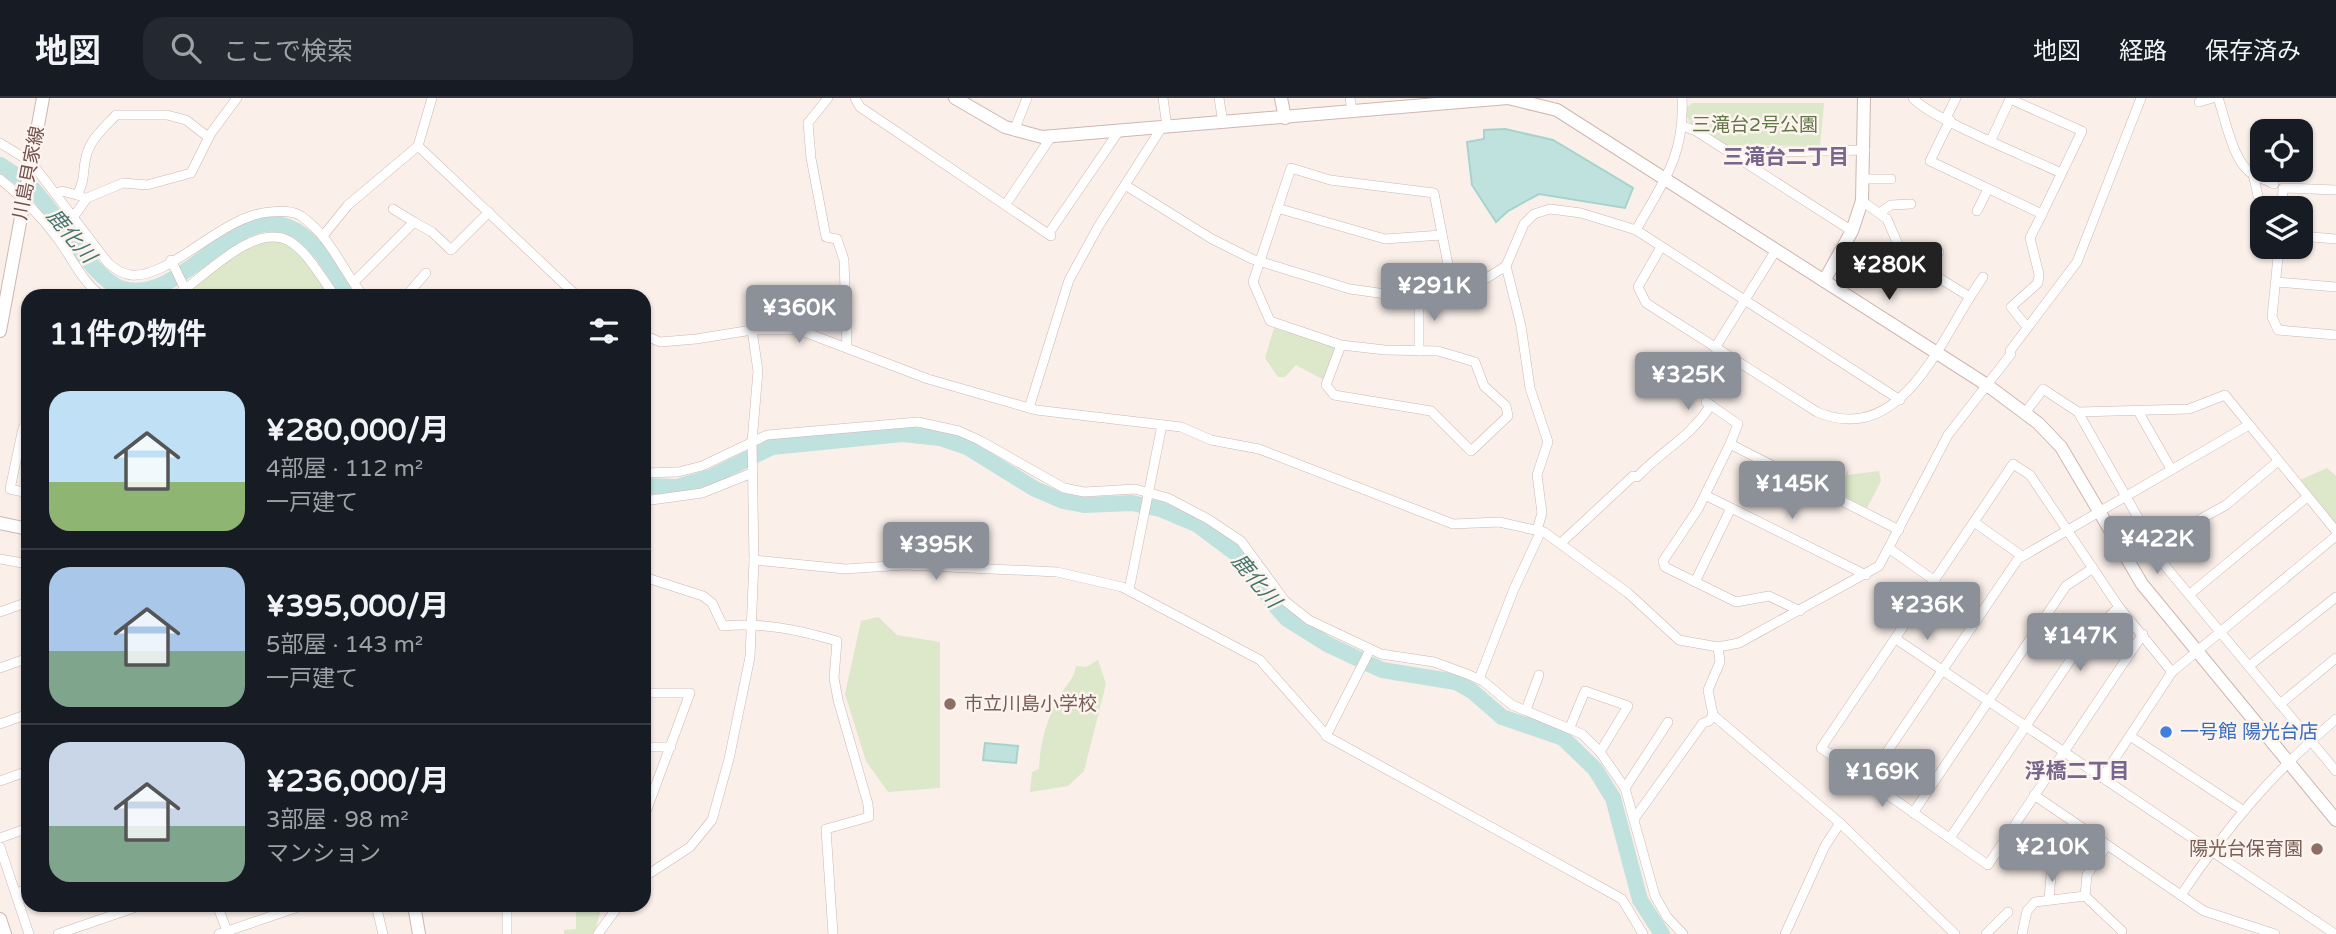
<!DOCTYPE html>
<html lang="ja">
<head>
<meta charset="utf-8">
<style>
  :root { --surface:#171b24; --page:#242831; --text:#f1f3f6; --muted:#9ea1a6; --line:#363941; --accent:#8c9099 }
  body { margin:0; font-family:"Varela Round","Noto Sans JP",sans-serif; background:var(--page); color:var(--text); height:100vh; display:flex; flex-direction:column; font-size:26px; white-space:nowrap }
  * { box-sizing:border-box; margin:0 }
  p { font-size:23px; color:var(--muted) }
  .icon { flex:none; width:38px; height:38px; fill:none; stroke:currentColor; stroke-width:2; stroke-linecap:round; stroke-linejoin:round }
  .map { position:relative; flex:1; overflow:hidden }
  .side { position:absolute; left:21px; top:191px; width:630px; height:623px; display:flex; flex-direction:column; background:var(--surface); border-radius:21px; box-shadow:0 2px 5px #0004 }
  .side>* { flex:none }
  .controls { position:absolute; left:2250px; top:21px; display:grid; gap:14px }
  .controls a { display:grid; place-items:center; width:63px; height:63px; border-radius:14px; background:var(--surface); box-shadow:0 2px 5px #0004; font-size:35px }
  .price { position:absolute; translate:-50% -60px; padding:0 16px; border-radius:7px; background:var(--accent); color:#fff; font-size:23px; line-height:46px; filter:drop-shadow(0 2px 4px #0008) }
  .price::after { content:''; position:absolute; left:50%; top:42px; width:21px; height:16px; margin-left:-10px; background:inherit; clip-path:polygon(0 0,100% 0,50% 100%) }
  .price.selected { background:#222; color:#fff }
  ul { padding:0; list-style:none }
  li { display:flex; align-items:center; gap:21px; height:175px; padding:0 28px }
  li+li { border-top:2px solid var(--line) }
  li span { display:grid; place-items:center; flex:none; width:196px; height:140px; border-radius:21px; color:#555 }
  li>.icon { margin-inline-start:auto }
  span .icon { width:84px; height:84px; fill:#fffc; stroke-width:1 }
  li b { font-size:30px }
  h2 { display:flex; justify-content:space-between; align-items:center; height:84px; padding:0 28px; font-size:30px }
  header { display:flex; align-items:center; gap:42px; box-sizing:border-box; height:98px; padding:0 35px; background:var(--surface); border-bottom:2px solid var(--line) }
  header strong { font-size:33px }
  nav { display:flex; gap:38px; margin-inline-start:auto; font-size:24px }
  .search { width:490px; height:63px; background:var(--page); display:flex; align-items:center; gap:18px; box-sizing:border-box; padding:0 24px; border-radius:21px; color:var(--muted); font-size:26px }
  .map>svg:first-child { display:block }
  .green { fill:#dde7c9 }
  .water { fill:#bfe2de; stroke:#a7d3cd; stroke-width:2 }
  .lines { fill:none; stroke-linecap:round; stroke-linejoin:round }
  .river { stroke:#bfe2de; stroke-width:16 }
  .street-casing { stroke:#cdb7b3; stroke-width:10 }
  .secondary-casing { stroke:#cfb6b1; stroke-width:14 }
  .street { stroke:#fff; stroke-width:9 }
  .secondary { stroke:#fff; stroke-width:12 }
  .education-dot { fill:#8d6e63; stroke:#fdf4ef; stroke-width:2.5 }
  .shop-dot { fill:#3f7fe0; stroke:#fdf4ef; stroke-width:2.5 }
  .labels { text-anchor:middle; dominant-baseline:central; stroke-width:5; stroke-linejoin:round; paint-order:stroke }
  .park-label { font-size:19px; fill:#627749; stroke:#fdf4ef }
  .street-label { font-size:19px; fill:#72524f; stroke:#fdf4ef }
  .education-label { font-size:19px; fill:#785e54; stroke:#fdf4ef; text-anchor:start }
  .shop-label { font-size:19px; fill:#366cbe; stroke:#fdf4ef; text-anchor:start }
  .neighbourhood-label { font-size:21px; font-weight:bold; fill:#77678d; stroke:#fdf4ef }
  .water-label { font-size:21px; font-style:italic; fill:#447670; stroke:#fdf4ef }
</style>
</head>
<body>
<header>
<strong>地図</strong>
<div class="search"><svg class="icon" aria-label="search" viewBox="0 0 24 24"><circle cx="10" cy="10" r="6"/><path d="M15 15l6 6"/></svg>ここで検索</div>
<nav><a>地図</a><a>経路</a><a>保存済み</a></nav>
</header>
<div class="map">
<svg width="2336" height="836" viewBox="0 0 2336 836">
  <rect width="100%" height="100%" fill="#faefe9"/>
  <!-- green -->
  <g class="green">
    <polygon points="1692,5 1824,5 1820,48 1725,47 1691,26 1687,19 1687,9"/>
    <polygon points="269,141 290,145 332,198 313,198 307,191 298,198 186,198 237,154"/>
    <polygon points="1274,230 1332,248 1335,253 1329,277 1322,281 1296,267 1285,279 1278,279 1265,260"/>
    <polygon points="2327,370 2336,378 2336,425 2300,382"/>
    <polygon points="1848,372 1848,377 1879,373 1881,383 1867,410 1837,394"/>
    <polygon points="878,519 897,537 940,544 940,690 888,694 866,663 845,596 861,523"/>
    <path d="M1098,562L1106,586L1084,673L1068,688L1030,694L1032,674L1039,671C1040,644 1047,620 1060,597C1066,587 1075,580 1076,568L1086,569Z"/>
    <polygon points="576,812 601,812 594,836 564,836 564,832 576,831"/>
  </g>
  <!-- water -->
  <g class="water">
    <polygon points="1505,31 1553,42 1633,90 1625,110 1539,96 1508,113 1496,124 1472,87 1467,44 1484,41 1484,32"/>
    <polygon points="985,645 1018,648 1016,665 983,662"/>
  </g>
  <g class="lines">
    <!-- river -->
    <g class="river">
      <path d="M0,67C9,73 19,79 27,85C54,109 91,182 123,191C188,208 240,88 304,138C324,153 336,178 349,198"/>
      <polyline points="644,388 677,389 711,379 772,349 902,336 940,340 967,349 1035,391 1063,403 1084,407 1132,405 1160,411 1198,427 1242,460 1272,504 1287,521 1327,546 1382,572 1456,584 1472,593 1502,619 1563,640 1595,671 1613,700 1640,802 1662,836"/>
    </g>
    <!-- street casing -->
    <g class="street-casing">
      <g id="street">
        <polyline points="828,0 808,25 811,60 826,139 837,141 844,162 847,250"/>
        <polyline points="855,0 860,9 1051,138"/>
        <polyline points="1163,0 1167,29"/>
        <polyline points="1219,0 1223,25"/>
        <polyline points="1350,0 1352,13"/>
        <path d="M1913,0C1931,21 2030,60 2061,75"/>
        <path d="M2218,0C2225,19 2233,66 2253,76C2259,80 2267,82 2274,86"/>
        <polyline points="2199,4 2213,0"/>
        <polyline points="1946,20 1956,0"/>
        <polyline points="1950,22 1930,63 2042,116 2082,33 2010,1 1991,42"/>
        <polyline points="1683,28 1696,33 1852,133"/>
        <polyline points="1014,33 1027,0"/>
        <path d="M0,45L31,64L108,165C115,171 122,176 131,177C170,181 222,117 270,114C280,113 293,112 301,118C330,138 342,171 363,198"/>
        <polyline points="418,48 577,198"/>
        <polyline points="1732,55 1865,52"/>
        <polyline points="2253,76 2258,98"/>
        <path d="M0,81C22,99 41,118 58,141C72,160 82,184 102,198"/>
        <polyline points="1864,81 1891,81"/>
        <polyline points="1125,87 1212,141 1252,161 1350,191 1393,197 1453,192 1487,180 1506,168 1524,126 1534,116 1550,111 1581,115 1636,132 1900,302"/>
        <polyline points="56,96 62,93 81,98"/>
        <path d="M77,97C86,80 82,75 86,59C90,41 104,30 116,17H167L186,22L208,39"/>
        <polyline points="1006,106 1051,39"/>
        <polyline points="1277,110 1385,141 1442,137"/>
        <polyline points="2282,110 2283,90 2336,92"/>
        <polyline points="393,111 414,124"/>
        <polyline points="1977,113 1988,91"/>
        <polyline points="1881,114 1891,107 1911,106"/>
        <polyline points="74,118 87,100 123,85 147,87 191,75 211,35 237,0"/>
        <path d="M1636,132C1663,84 1685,58 1682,0"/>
        <polyline points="1049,135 1119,33"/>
        <polyline points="323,138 348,107 418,48 432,0"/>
        <polyline points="2301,138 2336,141"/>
        <path d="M1661,149L1638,189L1646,205L1817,314C1897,348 1936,253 1970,199L1903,158L1887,121L1862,103"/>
        <polyline points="2279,149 2272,219 2278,232 2336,237"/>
        <polyline points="171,162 185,191 175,198"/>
        <polyline points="1506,168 1521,228 1530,290 1548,344 1537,377 1542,415 1537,432"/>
        <polyline points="1927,174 1939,154"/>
        <polyline points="354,184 414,124 432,134 451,152 489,114"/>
        <polyline points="2276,184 2336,189"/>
        <path d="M185,191C210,173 256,125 289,143C308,154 322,181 335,198"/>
        <polyline points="304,198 307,198"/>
        <polyline points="406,198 426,175"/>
        <polyline points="1970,199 1983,179"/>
        <polyline points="2027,229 2011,209 2038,185 2039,176 2030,140 2042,116"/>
        <polyline points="644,237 660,244 696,241 752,232 799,232 928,281 1036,312 1181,329 1211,342 1259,351 1453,426 1499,424 1544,434 1628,495 1679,542 1718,549 1739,545 1879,468 1948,337 2011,256 2010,253 2077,164 2141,0"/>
        <polyline points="1341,247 1326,287 1334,297 1431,313 1471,353 1508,318 1506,308 1484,288 1475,264 1438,253 1385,252 1341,247 1270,223 1253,184 1291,70 1330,82 1434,95 1453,192"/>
        <polyline points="1715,250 1776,152"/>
        <polyline points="1419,253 1419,196"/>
        <polyline points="1706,304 1738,326 1730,346"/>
        <polyline points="1029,310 1069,182 1098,129 1162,29"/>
        <polyline points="2138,313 2171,371"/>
        <polyline points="2078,314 2166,469 2336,673"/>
        <polyline points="2025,315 2043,291 2078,314 2189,311 2225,297 2336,433"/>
        <polyline points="28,332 23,330 10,391 28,395"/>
        <polyline points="644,375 678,374 702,368 767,337 918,324 959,333 979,342 1064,390 1084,394 1135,391 1168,400 1208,421 1241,443 1285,503 1309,522 1381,556 1434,564 1467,576 1483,583 1512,607 1582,636 1600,654 1625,690 1655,798 1667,819 1683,836"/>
        <polyline points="1705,397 1866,477"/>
        <polyline points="644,403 702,395 752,375"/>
        <polyline points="1974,424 2022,458"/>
        <path d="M1561,445L1633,378L1637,379C1664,350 1688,342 1711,307"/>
        <polyline points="2153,447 2226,407 2277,364"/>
        <polyline points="1890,451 1935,483"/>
        <polyline points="0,461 28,466"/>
        <polyline points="754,462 845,471 905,467 1057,474 1122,489 1260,562 1328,639 1622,801 1643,836"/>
        <path d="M644,479L703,498L712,505L723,528C762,524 799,532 837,543L834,580L838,602L868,706L869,719L826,731L833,836"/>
        <polyline points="1695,484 1731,410"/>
        <polyline points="1129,492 1162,327"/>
        <polyline points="2190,496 2306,400"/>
        <polyline points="1800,513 1769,498 1736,504 1665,469 1663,463 1698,411 1730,346 1899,432"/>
        <polyline points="0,514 28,504"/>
        <polyline points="2143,536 1988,767 1821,650 2013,366 2030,377 2119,509 2172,574"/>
        <polyline points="1896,541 2335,836"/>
        <polyline points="1718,549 1720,564 1708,592 1713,617 1840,725 1955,836"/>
        <polyline points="2249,568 2336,499"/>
        <polyline points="0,570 28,560"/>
        <polyline points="1479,581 1514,491 1541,433"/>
        <polyline points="644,595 690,595 644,719"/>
        <polyline points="2280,606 2336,560"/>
        <polyline points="1526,612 1539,577"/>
        <polyline points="0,626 28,616"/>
        <polyline points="1570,629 1585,593 1628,608 1600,654"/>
        <polyline points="1326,638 1370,552"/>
        <polyline points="2130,638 2244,713"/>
        <polyline points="644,649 671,649"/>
        <polyline points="2102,680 2172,574 2336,438"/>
        <polyline points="1868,682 2018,461 2247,328"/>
        <polyline points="0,683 28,673"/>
        <polyline points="1625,690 1668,624"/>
        <polyline points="2034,697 2204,813 2275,836"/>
        <polyline points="1913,715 2066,488 2093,470"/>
        <polyline points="1634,721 1703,625 1709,623 1713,617"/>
        <polyline points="0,740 28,730"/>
        <polyline points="1950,740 2084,542 2119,509"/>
        <polyline points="0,749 29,836"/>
        <polyline points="644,779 690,749 712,722 729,661 750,559 754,462 752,344 758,273 752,232"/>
        <polyline points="16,795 28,791"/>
        <path d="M2181,797C2227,729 2273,674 2336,621"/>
        <polyline points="2085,798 2122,833"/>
        <polyline points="2049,801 2051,777"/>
        <polyline points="217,807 227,833"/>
        <polyline points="376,807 383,836"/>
        <polyline points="470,807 600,807"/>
        <polyline points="58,836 142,807"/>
        <polyline points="219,836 304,807"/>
        <polyline points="507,836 507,808"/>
        <polyline points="598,836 619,807"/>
        <polyline points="1785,836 1825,748 1840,725"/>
        <polyline points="1986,836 2008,814"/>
        <polyline points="2022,836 2027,813 2035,804 2085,798 2087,777 2107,747"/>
      </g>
    </g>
    <!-- secondary casing -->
    <g class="secondary-casing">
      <g id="secondary">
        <polyline points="955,0 1005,29 1042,39 1508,0 1557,12 1987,287 2038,325 2061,349 2142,486 2336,722"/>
        <polyline points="1281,0 1285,20"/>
        <polyline points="1824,183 1852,133 1862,103 1864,0"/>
        <polyline points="0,233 43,0"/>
        <polyline points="0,425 28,431"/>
        <polyline points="414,807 419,836"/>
        <polyline points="0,821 5,836"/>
      </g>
    </g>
    <!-- street -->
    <use href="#street" class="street"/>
    <!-- secondary -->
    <use href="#secondary" class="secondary"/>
  </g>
  <!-- markers -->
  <g class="education-dot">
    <circle cx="950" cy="606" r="7"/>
    <circle cx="2317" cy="751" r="7"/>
  </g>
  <circle class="shop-dot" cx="2166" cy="634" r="7"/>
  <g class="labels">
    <!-- park labels -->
    <g class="park-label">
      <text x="1755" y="27">三滝台2号公園</text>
    </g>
    <!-- street labels -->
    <g class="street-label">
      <text transform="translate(29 75) rotate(-79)">川島貝家線</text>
    </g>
    <!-- education labels -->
    <g class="education-label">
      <text x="964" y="606">市立川島小学校</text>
      <text x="2303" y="751" text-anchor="end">陽光台保育園</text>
    </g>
    <!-- shop labels -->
    <g class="shop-label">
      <text x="2180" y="634">一号館 陽光台店</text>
    </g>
    <!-- neighbourhood labels -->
    <g class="neighbourhood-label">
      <text x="1786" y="59">三滝台二丁目</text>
      <text x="2077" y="673">浮橋二丁目</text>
    </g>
    <!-- water labels -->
    <g class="water-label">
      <text transform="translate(71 138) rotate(50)">鹿化川</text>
      <text transform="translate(1256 483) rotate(50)">鹿化川</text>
    </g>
  </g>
</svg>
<div class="controls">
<a><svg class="icon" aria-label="locate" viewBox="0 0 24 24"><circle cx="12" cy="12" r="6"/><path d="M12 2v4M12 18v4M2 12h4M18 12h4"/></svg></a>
<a><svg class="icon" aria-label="layers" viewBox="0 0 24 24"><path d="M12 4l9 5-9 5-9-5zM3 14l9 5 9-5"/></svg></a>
</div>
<b class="price selected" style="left:1889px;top:204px">¥280K</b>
<b class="price" style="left:1434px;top:225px">¥291K</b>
<b class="price" style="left:799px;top:247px">¥360K</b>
<b class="price" style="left:1688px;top:314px">¥325K</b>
<b class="price" style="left:1792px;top:423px">¥145K</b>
<b class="price" style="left:2157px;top:478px">¥422K</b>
<b class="price" style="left:936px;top:484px">¥395K</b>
<b class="price" style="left:1927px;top:544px">¥236K</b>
<b class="price" style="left:2080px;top:575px">¥147K</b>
<b class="price" style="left:1882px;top:711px">¥169K</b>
<b class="price" style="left:2052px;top:786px">¥210K</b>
<section class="side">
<h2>11件の物件<svg class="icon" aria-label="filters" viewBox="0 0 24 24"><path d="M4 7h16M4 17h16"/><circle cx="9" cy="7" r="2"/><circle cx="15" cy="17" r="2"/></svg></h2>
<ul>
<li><span style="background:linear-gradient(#bfe0f5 65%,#8fb573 0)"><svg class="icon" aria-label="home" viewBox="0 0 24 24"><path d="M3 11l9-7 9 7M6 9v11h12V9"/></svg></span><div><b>¥280,000/月</b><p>4部屋 · 112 m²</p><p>一戸建て</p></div></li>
<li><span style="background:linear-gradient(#a9c7e8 60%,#7fa58c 0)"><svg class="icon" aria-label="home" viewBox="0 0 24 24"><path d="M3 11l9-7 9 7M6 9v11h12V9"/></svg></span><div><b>¥395,000/月</b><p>5部屋 · 143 m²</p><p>一戸建て</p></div></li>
<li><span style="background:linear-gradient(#c9d6e8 60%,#7fa58c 0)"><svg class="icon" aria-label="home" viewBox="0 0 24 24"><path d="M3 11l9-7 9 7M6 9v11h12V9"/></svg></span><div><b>¥236,000/月</b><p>3部屋 · 98 m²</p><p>マンション</p></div></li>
</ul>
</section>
</div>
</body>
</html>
